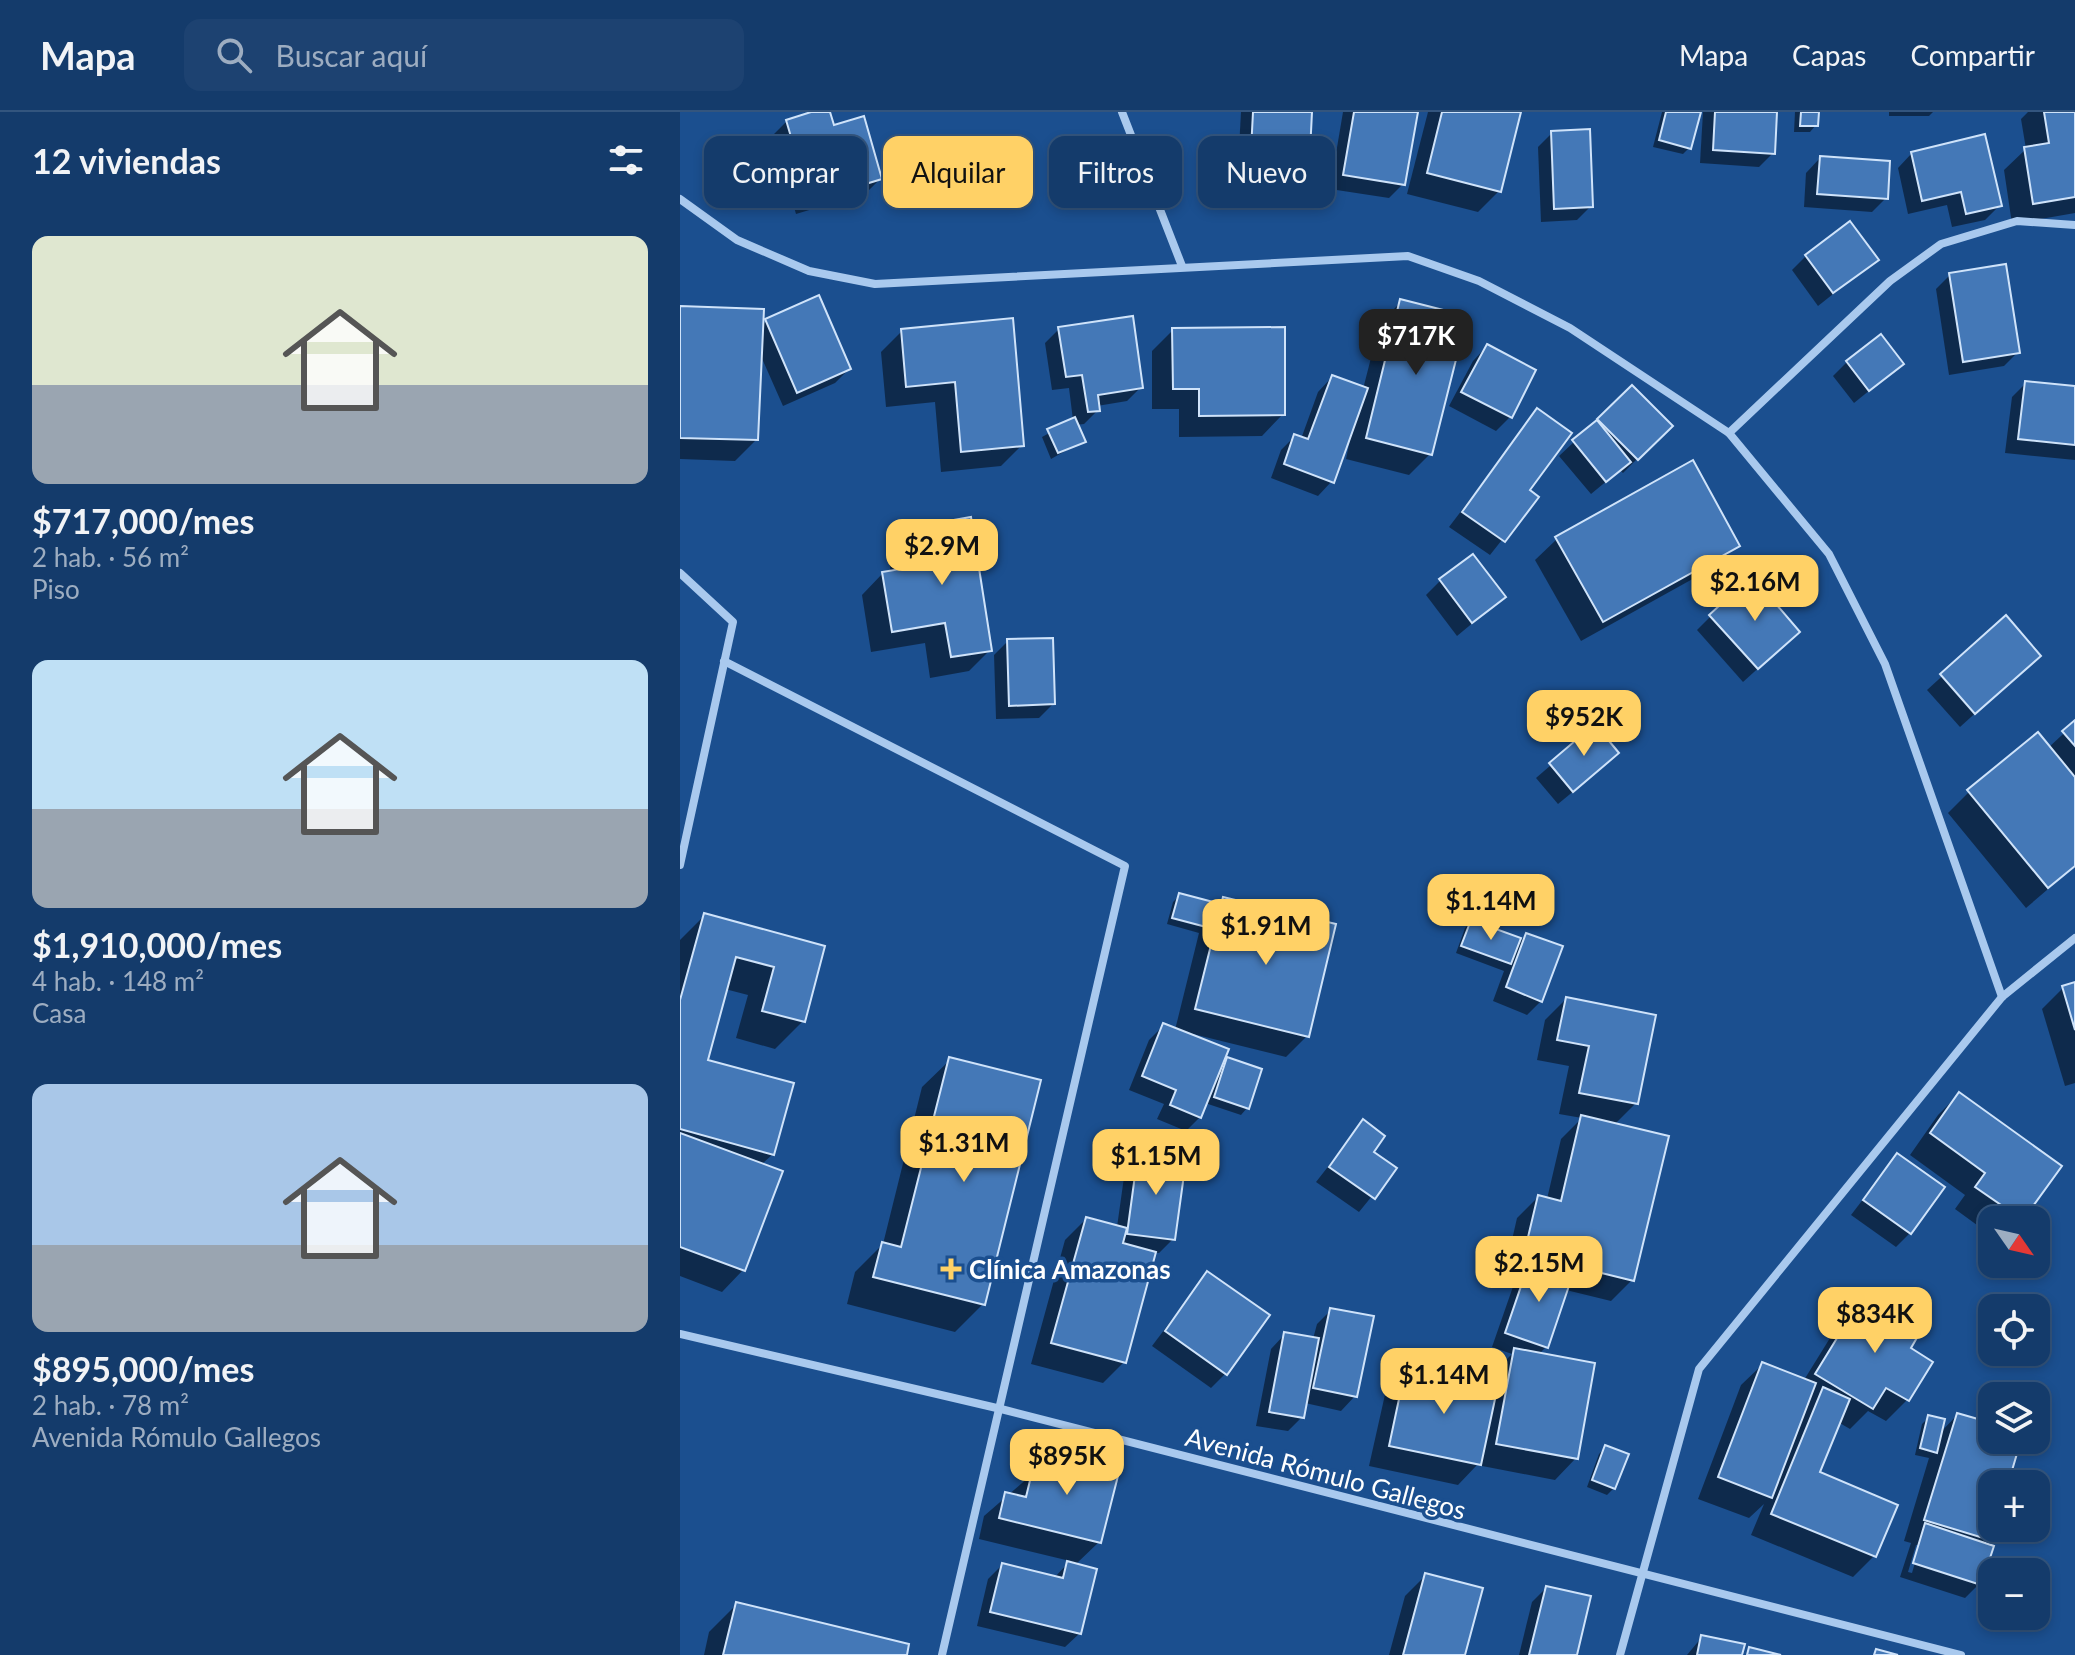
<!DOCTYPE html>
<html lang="es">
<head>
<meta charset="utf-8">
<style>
  :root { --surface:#143b6b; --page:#1d4271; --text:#f1f3f6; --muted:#9dadc1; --line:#33557e; --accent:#ffd166 }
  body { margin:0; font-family:Lato,sans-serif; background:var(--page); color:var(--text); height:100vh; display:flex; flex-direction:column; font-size:30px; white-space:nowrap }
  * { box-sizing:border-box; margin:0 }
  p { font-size:26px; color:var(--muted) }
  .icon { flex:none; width:44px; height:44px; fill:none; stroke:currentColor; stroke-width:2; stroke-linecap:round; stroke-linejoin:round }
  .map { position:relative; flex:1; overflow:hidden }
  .sheet { display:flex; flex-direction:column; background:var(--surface); width:680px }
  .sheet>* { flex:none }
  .hud { position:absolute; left:24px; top:24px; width:760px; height:72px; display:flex; gap:16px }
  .needle { width:52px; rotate:124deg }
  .fabs { position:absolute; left:1298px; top:1094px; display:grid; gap:16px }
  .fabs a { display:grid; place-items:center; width:72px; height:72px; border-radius:16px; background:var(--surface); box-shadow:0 4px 12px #0003,0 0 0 2px var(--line); font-size:40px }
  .price { position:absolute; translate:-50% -68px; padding:0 18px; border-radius:16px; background:var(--accent); color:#111; font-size:26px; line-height:52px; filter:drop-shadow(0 2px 4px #0008) }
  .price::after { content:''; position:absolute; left:50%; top:48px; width:24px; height:18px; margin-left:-12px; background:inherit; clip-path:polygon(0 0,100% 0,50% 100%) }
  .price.current { background:#222; color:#fff }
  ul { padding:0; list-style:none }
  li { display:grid; align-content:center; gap:16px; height:424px; padding:0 32px }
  li span { display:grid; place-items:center; height:248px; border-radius:16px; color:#555 }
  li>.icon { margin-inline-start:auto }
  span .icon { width:144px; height:144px; fill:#fffc; stroke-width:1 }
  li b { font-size:34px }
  h2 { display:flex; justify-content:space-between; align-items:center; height:96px; padding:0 32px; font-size:34px }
  .chip { padding:0 28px; border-radius:16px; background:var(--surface); box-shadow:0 4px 12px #0003,0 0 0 2px var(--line); font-size:28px; line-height:72px }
  .chip.current { background:var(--accent); color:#111 }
  header { display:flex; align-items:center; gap:48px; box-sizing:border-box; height:112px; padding:0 40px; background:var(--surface); border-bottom:2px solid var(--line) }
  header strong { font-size:38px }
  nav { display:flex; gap:44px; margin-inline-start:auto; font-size:28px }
  .search { width:560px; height:72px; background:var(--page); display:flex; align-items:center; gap:20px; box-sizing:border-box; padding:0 28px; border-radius:16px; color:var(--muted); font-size:30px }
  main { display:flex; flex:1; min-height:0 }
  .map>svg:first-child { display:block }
  .shadow { fill:#0007; fill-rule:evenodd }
  .building { fill:#4478b7; stroke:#cfe3fa; stroke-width:2 }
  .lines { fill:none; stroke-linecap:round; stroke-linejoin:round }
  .street { stroke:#a9c9ee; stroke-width:8 }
  .poi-dot { fill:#ffd166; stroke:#1b4f8f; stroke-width:3 }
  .labels { text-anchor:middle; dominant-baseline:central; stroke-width:7; stroke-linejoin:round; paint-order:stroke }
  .poi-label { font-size:26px; font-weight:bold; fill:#fff; stroke:#1b4f8f; text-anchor:start }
  .street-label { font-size:26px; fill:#fff; stroke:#1b4f8f }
</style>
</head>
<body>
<header>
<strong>Mapa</strong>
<div class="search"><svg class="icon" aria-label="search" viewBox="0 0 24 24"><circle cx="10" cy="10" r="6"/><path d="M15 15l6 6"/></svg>Buscar aquí</div>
<nav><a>Mapa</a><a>Capas</a><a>Compartir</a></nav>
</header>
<main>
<section class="sheet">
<h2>12 viviendas<svg class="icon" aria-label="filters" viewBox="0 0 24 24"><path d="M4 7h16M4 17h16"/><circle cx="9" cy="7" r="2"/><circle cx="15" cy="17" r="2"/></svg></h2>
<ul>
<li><span style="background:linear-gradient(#dfe7d0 60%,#9aa5b1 0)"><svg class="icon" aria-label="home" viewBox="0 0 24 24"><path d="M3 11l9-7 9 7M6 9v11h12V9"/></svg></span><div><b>$717,000/mes</b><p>2 hab. · 56 m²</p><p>Piso</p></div></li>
<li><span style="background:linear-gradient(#bfe0f5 60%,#9aa5b1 0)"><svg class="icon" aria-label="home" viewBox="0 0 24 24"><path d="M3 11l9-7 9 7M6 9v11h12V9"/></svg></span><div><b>$1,910,000/mes</b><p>4 hab. · 148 m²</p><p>Casa</p></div></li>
<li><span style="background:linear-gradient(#a9c7e8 65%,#9aa5b1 0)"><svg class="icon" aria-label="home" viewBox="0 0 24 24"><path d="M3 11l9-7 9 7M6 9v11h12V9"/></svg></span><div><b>$895,000/mes</b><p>2 hab. · 78 m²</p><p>Avenida Rómulo Gallegos</p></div></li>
</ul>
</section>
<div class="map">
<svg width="1395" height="1543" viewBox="0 0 1395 1543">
  <rect width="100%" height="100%" fill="#1b4f8f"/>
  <!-- shadow -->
  <g class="shadow">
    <polygon points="138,0 148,0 153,16 200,67 186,81 116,102 93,23 107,9"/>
    <polygon points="561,0 630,0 626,79 612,93 556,91"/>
    <polygon points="663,0 736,0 723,72 709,86 650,77"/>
    <polygon points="748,0 839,0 819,79 798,100 727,82"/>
    <polygon points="982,0 1019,0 1009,36 1003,42 973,35"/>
    <polygon points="1023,0 1095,0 1093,41 1079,55 1020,51"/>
    <polygon points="1115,0 1137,0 1136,13 1130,20 1114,20"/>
    <polygon points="1209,0 1253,0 1249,4 1209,4"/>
    <polygon points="1348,0 1395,0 1395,101 1332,112 1324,58 1346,37 1341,7"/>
    <polygon points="872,21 911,94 897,108 861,110 858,35"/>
    <polygon points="1232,41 1319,94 1305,108 1272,115 1267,93 1228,102 1218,56"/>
    <polygon points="1140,46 1206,86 1192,100 1124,95 1126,61"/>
    <polygon points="1126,144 1196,148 1138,194 1112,158"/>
    <polygon points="1270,163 1338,240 1324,254 1269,263 1256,177"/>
    <polygon points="721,190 750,342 729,363 666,347 670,328 667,328 652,369 638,384 591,366 601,338 615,324 621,327 638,280 652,265 683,277 700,211"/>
    <polygon points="0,196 81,214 86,209 169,257 155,271 103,294 80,242 76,328 55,349 0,347"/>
    <polygon points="379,217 461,275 447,289 417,294 418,298 404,312 396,313 403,329 371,347 362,325 393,308 389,276 372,278 365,231"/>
    <polygon points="493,218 603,302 582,324 499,325 499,297 472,297 472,239"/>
    <polygon points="222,219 342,333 321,354 261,360 255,290 206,295 201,240"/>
    <polygon points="807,234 830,305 816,319 769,294 793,249"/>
    <polygon points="1167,250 1222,252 1174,291 1153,264"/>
    <polygon points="1346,271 1395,276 1395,348 1325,341 1332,285"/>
    <polygon points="952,276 990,314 943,361 940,358 911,382 879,344"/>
    <polygon points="858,298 847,379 856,385 810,443 769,415"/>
    <polygon points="229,417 310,538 289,559 250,566 245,531 191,540 182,483 203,461 211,460 207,439"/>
    <polygon points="877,427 1057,433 1036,454 901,529 855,448"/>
    <polygon points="760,469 824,485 777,524 746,483"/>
    <polygon points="1031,504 1104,533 1063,570 1017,518"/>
    <polygon points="1326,506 1344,557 1280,615 1247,578"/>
    <polygon points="328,529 373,592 359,606 316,607 314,543"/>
    <polygon points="1395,611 1395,754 1346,796 1268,701 1289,680 1368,636"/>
    <polygon points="915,615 923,655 878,692 856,666"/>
    <polygon points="500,783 537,793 543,787 627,924 606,945 513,922 539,956 547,948 567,996 561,1003 525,991 520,1005 506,1019 477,1007 484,992 449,978 469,928 483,914 495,918 519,821 487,812 493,790"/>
    <polygon points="25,803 143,835 123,909 95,937 56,926 68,883 45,877 25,949 93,1042 81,1053 100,1060 63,1158 42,1180 0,1164 0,828"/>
    <polygon points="791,810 841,828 846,823 861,889 847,903 813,889 824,859 776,841 785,816"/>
    <polygon points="1395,872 1395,971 1385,974 1362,897 1383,876"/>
    <polygon points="886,887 956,991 934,1013 952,1168 931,1189 886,1178 866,1235 858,1243 896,1346 875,1368 797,1353 778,1373 689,1354 706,1278 727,1257 811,1274 814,1260 832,1242 812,1235 836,1166 824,1163 837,1106 858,1085 867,1087 881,1027 902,1006 879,1002 889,954 857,948 865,908"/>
    <polygon points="270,948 303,1192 275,1220 167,1192 175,1160 203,1132 242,975"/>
    <polygon points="1279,982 1379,1055 1341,1108 1312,1108 1312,1124 1275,1097 1285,1083 1230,1043 1258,1003"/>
    <polygon points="683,1010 691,1040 714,1057 679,1100 636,1070"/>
    <polygon points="459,1043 493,1127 479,1141 474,1140 444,1250 423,1271 351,1252 385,1128 406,1107 437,1115 445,1058"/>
    <polygon points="1217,1043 1230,1121 1216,1135 1171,1103"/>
    <polygon points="527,1161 545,1262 531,1276 472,1234"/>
    <polygon points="1184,1184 1228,1236 1251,1250 1227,1288 1206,1309 1188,1299 1170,1317 1158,1310 1137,1361 1194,1444 1173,1465 1071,1423 1084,1392 1069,1406 1018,1387 1061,1273 1083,1252 1124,1268 1163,1205"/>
    <polygon points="651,1198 675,1284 661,1299 625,1291 622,1305 608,1319 576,1314 591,1237 605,1222 633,1227 637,1212"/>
    <path d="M1277,1303L1312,1314V1328H1339L1326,1372H1312L1309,1427L1303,1432L1299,1472L1285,1486L1220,1465L1231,1431L1224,1429L1249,1346L1235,1343L1242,1312L1249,1305L1260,1321ZM1236,1433H1240L1232,1461L1228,1460Z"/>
    <polygon points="926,1335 934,1376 927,1383 907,1375 919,1342"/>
    <polygon points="379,1339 419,1430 395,1453 400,1521 385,1535 297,1514 308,1467 322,1453 374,1466 390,1449 299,1427 304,1404"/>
    <polygon points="746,1463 783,1543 709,1543 725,1484"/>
    <polygon points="866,1476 895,1543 839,1543 852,1490"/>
    <polygon points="57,1492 225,1543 24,1543 29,1520"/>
    <polygon points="1022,1525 1060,1543 1007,1543"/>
  </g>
  <!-- building -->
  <g class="building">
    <polygon points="131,0 150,0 154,13 184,4 202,67 130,89 106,8"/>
    <polygon points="573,0 632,0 628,80 569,77"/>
    <polygon points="674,0 738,0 725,73 663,63"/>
    <polygon points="762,0 841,0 821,80 747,61"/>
    <polygon points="986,0 1021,0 1011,37 979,28"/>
    <polygon points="1035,0 1097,0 1095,42 1033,38"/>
    <polygon points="1121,0 1139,0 1138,14 1120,14"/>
    <polygon points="1364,0 1395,0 1395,85 1353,92 1344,35 1369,31"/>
    <polygon points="910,17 913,95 874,97 871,19"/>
    <polygon points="1305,22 1322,94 1286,102 1281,80 1242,89 1231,40"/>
    <polygon points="1140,44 1210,49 1208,87 1137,82"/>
    <polygon points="1170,109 1199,148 1153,181 1125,143"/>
    <polygon points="1326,152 1340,241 1283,250 1269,161"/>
    <polygon points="139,183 171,257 117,281 85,207"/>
    <polygon points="720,187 787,204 752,343 686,326"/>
    <polygon points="0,194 84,197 78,328 0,326"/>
    <polygon points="453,204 463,276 418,283 420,299 408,300 402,263 386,265 378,215"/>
    <polygon points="333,206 344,334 281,340 275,270 226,275 221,217"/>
    <polygon points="605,215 605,303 519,304 519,277 493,277 492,216"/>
    <polygon points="1201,222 1224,252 1189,279 1166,249"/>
    <polygon points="807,232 856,258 832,306 781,280"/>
    <polygon points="652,263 688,276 654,371 604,352 614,322 628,327"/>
    <polygon points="1345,269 1395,274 1395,333 1338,327"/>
    <polygon points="952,273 993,314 958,348 917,307"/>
    <polygon points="857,296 892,321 850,378 859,385 825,430 782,400"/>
    <polygon points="395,305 406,330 378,341 367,317"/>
    <polygon points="917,308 951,350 926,370 892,328"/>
    <polygon points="1013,348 1060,434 923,510 875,425"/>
    <polygon points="291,405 312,539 271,545 265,511 212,520 202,460 233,455 228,416"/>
    <polygon points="793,442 826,485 792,511 759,467"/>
    <polygon points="1072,464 1120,520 1078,557 1029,503"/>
    <polygon points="1326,503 1361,544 1295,602 1260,562"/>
    <polygon points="373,526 375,592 329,594 327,527"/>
    <polygon points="1395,608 1395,634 1382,619"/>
    <polygon points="915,612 939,641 893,680 869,651"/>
    <polygon points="1358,620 1395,665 1395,754 1368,776 1287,678"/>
    <polygon points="499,781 537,791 530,816 492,806"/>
    <polygon points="543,785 656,812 629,925 515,897"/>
    <polygon points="24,801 145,834 125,910 82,899 94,855 56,845 28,948 114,971 94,1043 0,1017 0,888"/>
    <polygon points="791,808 841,826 831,852 781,834"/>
    <polygon points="846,821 883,834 862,890 826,875"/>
    <polygon points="1395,870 1395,918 1382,874"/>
    <polygon points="886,885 976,903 958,992 899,981 909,934 877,928"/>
    <polygon points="483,911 549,937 521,1006 490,993 496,978 462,964"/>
    <polygon points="269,945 361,968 305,1193 193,1165 202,1130 221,1135"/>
    <polygon points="547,945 582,957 569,997 534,985"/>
    <polygon points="1279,980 1382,1054 1343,1108 1295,1075 1305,1061 1250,1021"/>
    <polygon points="901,1003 989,1024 954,1169 844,1142 858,1083 881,1089"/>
    <polygon points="683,1007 705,1024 694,1040 717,1056 695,1087 649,1055"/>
    <polygon points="0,1021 103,1059 65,1159 0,1135"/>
    <polygon points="458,1041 506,1048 495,1128 447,1122"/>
    <polygon points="1217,1041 1265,1075 1231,1122 1183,1088"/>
    <polygon points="406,1105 447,1116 443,1131 476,1140 446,1251 371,1231"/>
    <polygon points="850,1148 893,1162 868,1236 825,1221"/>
    <polygon points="527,1159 590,1203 547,1263 485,1219"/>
    <polygon points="1184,1182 1242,1217 1231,1236 1253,1250 1229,1289 1206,1276 1193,1297 1135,1262"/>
    <polygon points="650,1196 694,1204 677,1285 633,1276"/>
    <polygon points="604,1220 639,1226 624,1306 589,1300"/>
    <polygon points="834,1236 915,1251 898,1347 816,1332"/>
    <polygon points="1082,1250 1136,1271 1092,1386 1038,1365"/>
    <polygon points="726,1254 818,1273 801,1353 709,1334"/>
    <polygon points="1143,1275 1170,1287 1140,1360 1218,1393 1196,1445 1091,1402"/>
    <polygon points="1277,1301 1312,1311 1312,1328 1341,1328 1328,1372 1312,1372 1314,1416 1310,1428 1244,1408"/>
    <polygon points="1248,1303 1265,1307 1257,1341 1240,1336"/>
    <polygon points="925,1333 949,1342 935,1377 912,1368"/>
    <polygon points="378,1337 441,1352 421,1431 319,1406 325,1380 346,1385 353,1356 372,1361"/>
    <polygon points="1245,1411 1314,1434 1301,1473 1233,1451"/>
    <polygon points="387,1449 417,1457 401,1522 310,1500 322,1451 383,1466"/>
    <polygon points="745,1461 803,1476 785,1543 723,1543"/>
    <polygon points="866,1474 911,1484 897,1543 849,1543"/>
    <polygon points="56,1490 229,1532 227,1543 43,1543"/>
    <polygon points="1021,1523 1065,1532 1062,1543 1017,1543"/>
    <polygon points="1069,1535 1101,1543 1067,1543"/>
    <polygon points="1196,1537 1218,1543 1194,1543"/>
  </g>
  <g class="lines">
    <!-- street -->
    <g class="street">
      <polyline points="442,0 502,154"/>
      <polyline points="0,87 57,128 129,159 195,172 728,144 799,169 890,216 1049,321 1149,442 1205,552 1322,885"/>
      <polyline points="1049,321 1210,169 1261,132 1337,109 1395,113"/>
      <polyline points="0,461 53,510 0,753"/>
      <polyline points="44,549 445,754 262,1543"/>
      <polyline points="0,1222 321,1297 1281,1543"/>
      <polyline points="940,1543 1019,1257 1322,885 1395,826"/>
    </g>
  </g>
  <!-- markers -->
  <path class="poi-dot" d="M267 1145h8v8h8v8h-8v8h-8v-8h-8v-8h8z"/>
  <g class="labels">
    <!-- poi labels -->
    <g class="poi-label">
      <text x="289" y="1157">Clínica Amazonas</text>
    </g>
    <!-- street labels -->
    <g class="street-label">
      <text transform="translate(646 1361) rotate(15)">Avenida Rómulo Gallegos</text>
    </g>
  </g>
</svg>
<div class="fabs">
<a><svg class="needle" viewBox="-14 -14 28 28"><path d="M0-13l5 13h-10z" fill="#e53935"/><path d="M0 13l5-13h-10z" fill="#9dadc1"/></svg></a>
<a><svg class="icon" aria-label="locate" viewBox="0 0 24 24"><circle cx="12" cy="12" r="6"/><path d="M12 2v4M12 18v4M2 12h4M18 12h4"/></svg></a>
<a><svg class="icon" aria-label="layers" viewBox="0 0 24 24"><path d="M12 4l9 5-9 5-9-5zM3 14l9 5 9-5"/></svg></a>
<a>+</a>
<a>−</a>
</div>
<b class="price current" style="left:736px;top:265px">$717K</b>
<b class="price" style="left:262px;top:475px">$2.9M</b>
<b class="price" style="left:1075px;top:511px">$2.16M</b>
<b class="price" style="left:904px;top:646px">$952K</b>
<b class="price" style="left:811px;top:830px">$1.14M</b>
<b class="price" style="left:586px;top:855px">$1.91M</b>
<b class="price" style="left:284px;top:1072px">$1.31M</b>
<b class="price" style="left:476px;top:1085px">$1.15M</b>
<b class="price" style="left:859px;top:1192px">$2.15M</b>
<b class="price" style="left:1195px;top:1243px">$834K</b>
<b class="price" style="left:764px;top:1304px">$1.14M</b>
<b class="price" style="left:387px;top:1385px">$895K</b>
<div class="hud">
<a class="chip">Comprar</a>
<a class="chip current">Alquilar</a>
<a class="chip">Filtros</a>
<a class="chip">Nuevo</a>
</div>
</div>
</main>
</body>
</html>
